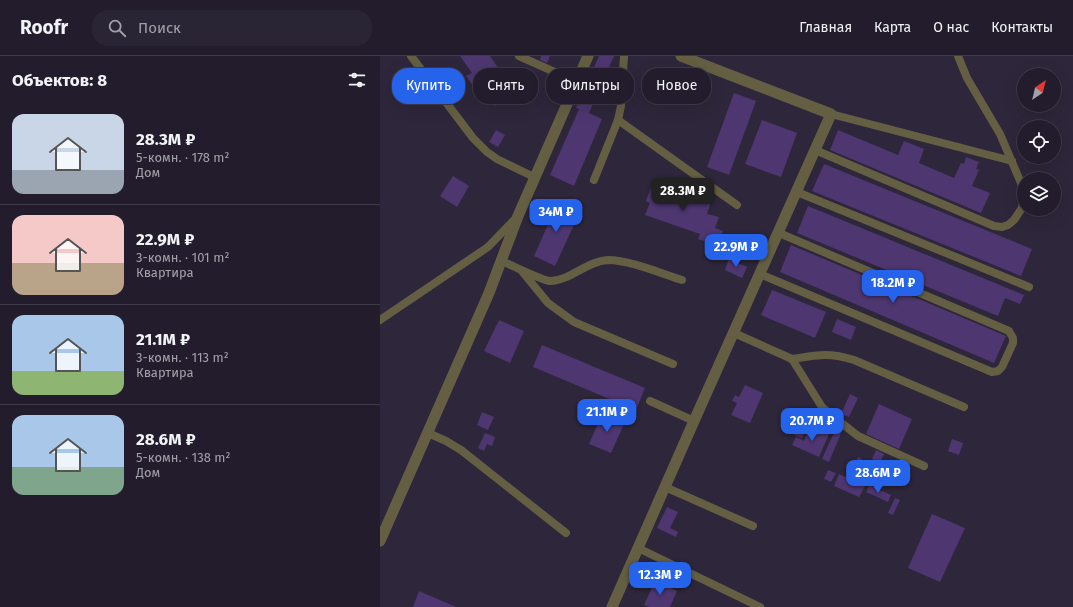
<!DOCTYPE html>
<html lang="ru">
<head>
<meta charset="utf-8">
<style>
  :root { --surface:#221c2c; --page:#2a2534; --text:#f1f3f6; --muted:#a2a1a9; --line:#3f3a48; --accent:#2563eb }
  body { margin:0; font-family:"Fira Sans",sans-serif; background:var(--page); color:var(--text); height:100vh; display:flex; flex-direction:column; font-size:15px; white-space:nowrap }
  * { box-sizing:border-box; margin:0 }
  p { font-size:13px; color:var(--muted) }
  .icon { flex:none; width:22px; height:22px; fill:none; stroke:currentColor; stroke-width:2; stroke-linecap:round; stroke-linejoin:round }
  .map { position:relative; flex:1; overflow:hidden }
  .details { display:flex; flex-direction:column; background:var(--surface); width:380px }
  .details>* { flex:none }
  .hud { position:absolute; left:12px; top:12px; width:380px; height:36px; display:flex; gap:8px }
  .needle { width:26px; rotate:35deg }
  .fabs { position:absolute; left:637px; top:12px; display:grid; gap:8px }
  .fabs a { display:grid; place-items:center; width:44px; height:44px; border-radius:50%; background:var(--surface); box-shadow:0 4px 16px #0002,0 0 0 1px var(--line); font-size:20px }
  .price { position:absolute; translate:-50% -34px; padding:0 9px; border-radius:8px; background:var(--accent); color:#fff; font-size:13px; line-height:26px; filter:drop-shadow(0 1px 2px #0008) }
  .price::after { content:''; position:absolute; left:50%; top:24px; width:12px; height:9px; margin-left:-6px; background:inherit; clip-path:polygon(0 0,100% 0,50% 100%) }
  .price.active { background:#222; color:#fff }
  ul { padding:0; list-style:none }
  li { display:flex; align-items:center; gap:12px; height:100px; padding:0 12px }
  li+li { border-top:1px solid var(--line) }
  li span { display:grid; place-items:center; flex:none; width:112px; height:80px; border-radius:12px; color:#555 }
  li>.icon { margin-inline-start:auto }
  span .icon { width:48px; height:48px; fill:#fffc; stroke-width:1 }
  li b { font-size:17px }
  h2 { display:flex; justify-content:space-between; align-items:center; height:48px; padding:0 12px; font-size:17px }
  .pill { padding:0 14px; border-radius:16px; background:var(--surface); box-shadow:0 4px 16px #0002,0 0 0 1px var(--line); font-size:14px; line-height:36px }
  .pill.active { background:var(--accent); color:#fff }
  header { display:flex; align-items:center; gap:24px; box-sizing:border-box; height:56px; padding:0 20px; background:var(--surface); border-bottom:1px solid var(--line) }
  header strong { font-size:19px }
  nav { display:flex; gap:22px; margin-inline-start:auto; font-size:14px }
  .search { width:280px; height:36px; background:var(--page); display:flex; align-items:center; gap:10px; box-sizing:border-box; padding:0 14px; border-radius:16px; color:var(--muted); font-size:15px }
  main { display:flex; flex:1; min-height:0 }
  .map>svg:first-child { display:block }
  .building { fill:#4e3670 }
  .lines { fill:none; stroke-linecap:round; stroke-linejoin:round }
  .service { stroke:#645f42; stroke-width:8 }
  .minor { stroke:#645f42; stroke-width:11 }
</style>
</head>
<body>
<header>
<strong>Roofr</strong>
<div class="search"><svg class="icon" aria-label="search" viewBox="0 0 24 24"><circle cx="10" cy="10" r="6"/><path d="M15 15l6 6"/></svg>Поиск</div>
<nav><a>Главная</a><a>Карта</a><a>О нас</a><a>Контакты</a></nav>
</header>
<main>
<section class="details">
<h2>Объектов: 8<svg class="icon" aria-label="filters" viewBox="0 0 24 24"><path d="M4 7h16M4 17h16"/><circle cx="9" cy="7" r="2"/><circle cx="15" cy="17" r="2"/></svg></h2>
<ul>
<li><span style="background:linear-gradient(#c9d6e8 70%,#9aa5b1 0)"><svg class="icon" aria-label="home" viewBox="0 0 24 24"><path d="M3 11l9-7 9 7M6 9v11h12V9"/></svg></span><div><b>28.3M ₽</b><p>5-комн. · 178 m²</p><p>Дом</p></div></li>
<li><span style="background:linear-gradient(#f6c9c9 60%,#b9a48a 0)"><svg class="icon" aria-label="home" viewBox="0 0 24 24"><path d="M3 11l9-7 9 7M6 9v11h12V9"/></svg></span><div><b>22.9M ₽</b><p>3-комн. · 101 m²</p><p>Квартира</p></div></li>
<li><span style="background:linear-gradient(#a9c7e8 70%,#8fb573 0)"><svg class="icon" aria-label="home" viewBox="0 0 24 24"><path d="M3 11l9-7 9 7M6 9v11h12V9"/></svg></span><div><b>21.1M ₽</b><p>3-комн. · 113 m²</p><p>Квартира</p></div></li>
<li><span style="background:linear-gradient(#a9c7e8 65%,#7fa58c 0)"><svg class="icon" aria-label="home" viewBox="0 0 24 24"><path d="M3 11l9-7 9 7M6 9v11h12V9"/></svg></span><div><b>28.6M ₽</b><p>5-комн. · 138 m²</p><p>Дом</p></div></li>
</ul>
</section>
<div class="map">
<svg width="693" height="551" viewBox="0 0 693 551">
  <rect width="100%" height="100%" fill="#2e263a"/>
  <!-- building -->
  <g class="building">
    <polygon points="80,0 110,0 134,36 115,50 99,27 94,31 86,20 92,17"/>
    <polygon points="161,0 170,0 167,7 160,4"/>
    <polygon points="219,0 234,0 209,57 222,63 194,130 170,119 199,53 196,52"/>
    <polygon points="354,37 376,45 349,119 327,111"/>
    <polygon points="382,64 417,77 401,121 365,108"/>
    <polygon points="116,74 125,79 118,91 109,86"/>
    <polygon points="458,74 518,99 524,85 544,93 539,107 574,122 581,107 584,108 586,101 599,106 596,113 599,114 592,130 610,137 601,157 450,94"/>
    <polygon points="444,108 652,193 641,220 432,135"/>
    <polygon points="73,120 89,130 77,151 60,140"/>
    <polygon points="273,125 331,145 327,158 339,161 335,172 343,175 338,190 318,183 320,178 265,159 270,147 266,145"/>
    <polygon points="171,144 199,158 175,210 154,200 174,155 167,152"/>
    <polygon points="428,150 644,239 640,248 625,242 618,260 417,177"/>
    <polygon points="411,189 626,280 614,307 400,216"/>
    <polygon points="349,203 367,211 362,222 345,214"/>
    <polygon points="392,234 446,256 435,282 381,259"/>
    <polygon points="457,263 476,271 471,284 452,276"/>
    <polygon points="119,264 144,275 130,307 104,295"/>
    <polygon points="162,289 265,332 256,354 153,311"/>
    <polygon points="365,329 383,337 370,367 351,359 357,347 352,345 355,339 359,341"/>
    <polygon points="470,338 478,342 469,361 461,358"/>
    <polygon points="499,348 532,363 519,393 486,378"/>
    <polygon points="415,354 432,361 422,382 405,375"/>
    <polygon points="102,356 114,361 108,374 97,369"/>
    <polygon points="223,356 245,366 231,397 209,388"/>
    <polygon points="430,370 449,378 439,401 412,389 416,381 424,385"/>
    <polygon points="456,372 462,375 449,406 442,403"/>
    <polygon points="105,377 115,381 112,390 107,388 104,395 98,392"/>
    <polygon points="572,383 583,387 579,399 568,395"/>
    <polygon points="496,394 504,398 500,406 492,403"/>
    <polygon points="478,401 482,403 475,419 471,417"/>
    <polygon points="481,410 495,416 497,413 501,415 495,428 477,420"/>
    <polygon points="448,414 456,417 451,426 444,423"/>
    <polygon points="459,418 485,430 479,441 454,430"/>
    <polygon points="489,429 511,439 508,446 486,436"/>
    <polygon points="515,442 520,444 513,459 508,457"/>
    <polygon points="287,451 298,456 290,472 298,476 296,481 277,472"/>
    <polygon points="552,458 585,472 560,526 528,512"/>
    <polygon points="275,525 297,535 290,551 269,551 264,549"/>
    <polygon points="39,535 76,551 33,551"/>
  </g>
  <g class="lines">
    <!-- service -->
    <g class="service">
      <polyline points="31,0 93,82 107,96 117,103 154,121"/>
      <polyline points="139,0 197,26"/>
      <polyline points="451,58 632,105"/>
      <polyline points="238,64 357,149"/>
      <polyline points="435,94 614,170 622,171 628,169 634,164 642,152 643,145 643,135 641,127 620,78 587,22 578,0"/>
      <polyline points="214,124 238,64 241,50 244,0"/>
      <polyline points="417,136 649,231"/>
      <path d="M121,205C132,209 161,224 170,225C189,225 207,205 228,204C249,204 280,217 302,224"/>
      <polyline points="141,214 168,247 194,266 293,308"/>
      <polyline points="380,218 612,316 618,315 622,311 633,287 633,282 629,275 399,177"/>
      <polyline points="0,264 108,191 136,162"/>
      <polyline points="354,277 412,303 442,351 450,358 478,380 544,410"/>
      <path d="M412,303C437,299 449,296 474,304L584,351"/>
      <polyline points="270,345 314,365"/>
      <polyline points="48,377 66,385 81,394 186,477"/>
      <polyline points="285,431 373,470"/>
      <polyline points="258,492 380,551"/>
    </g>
    <!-- minor -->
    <g class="minor">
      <polyline points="0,485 109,237 138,160 208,0"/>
      <polyline points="232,551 314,365 451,58 301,0"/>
    </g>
  </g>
</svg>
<div class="fabs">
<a><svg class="needle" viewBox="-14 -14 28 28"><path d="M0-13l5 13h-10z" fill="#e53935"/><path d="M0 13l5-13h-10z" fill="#a2a1a9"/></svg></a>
<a><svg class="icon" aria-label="locate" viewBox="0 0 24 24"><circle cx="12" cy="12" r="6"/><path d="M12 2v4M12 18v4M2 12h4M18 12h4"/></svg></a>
<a><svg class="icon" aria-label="layers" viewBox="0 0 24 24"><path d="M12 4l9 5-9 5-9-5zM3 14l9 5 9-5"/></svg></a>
</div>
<b class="price active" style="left:303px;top:156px">28.3M ₽</b>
<b class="price" style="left:176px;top:177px">34M ₽</b>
<b class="price" style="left:356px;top:212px">22.9M ₽</b>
<b class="price" style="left:513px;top:248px">18.2M ₽</b>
<b class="price" style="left:227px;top:377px">21.1M ₽</b>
<b class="price" style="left:432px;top:386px">20.7M ₽</b>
<b class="price" style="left:498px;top:438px">28.6M ₽</b>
<b class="price" style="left:280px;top:540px">12.3M ₽</b>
<div class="hud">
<a class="pill active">Купить</a>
<a class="pill">Снять</a>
<a class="pill">Фильтры</a>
<a class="pill">Новое</a>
</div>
</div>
</main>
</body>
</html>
